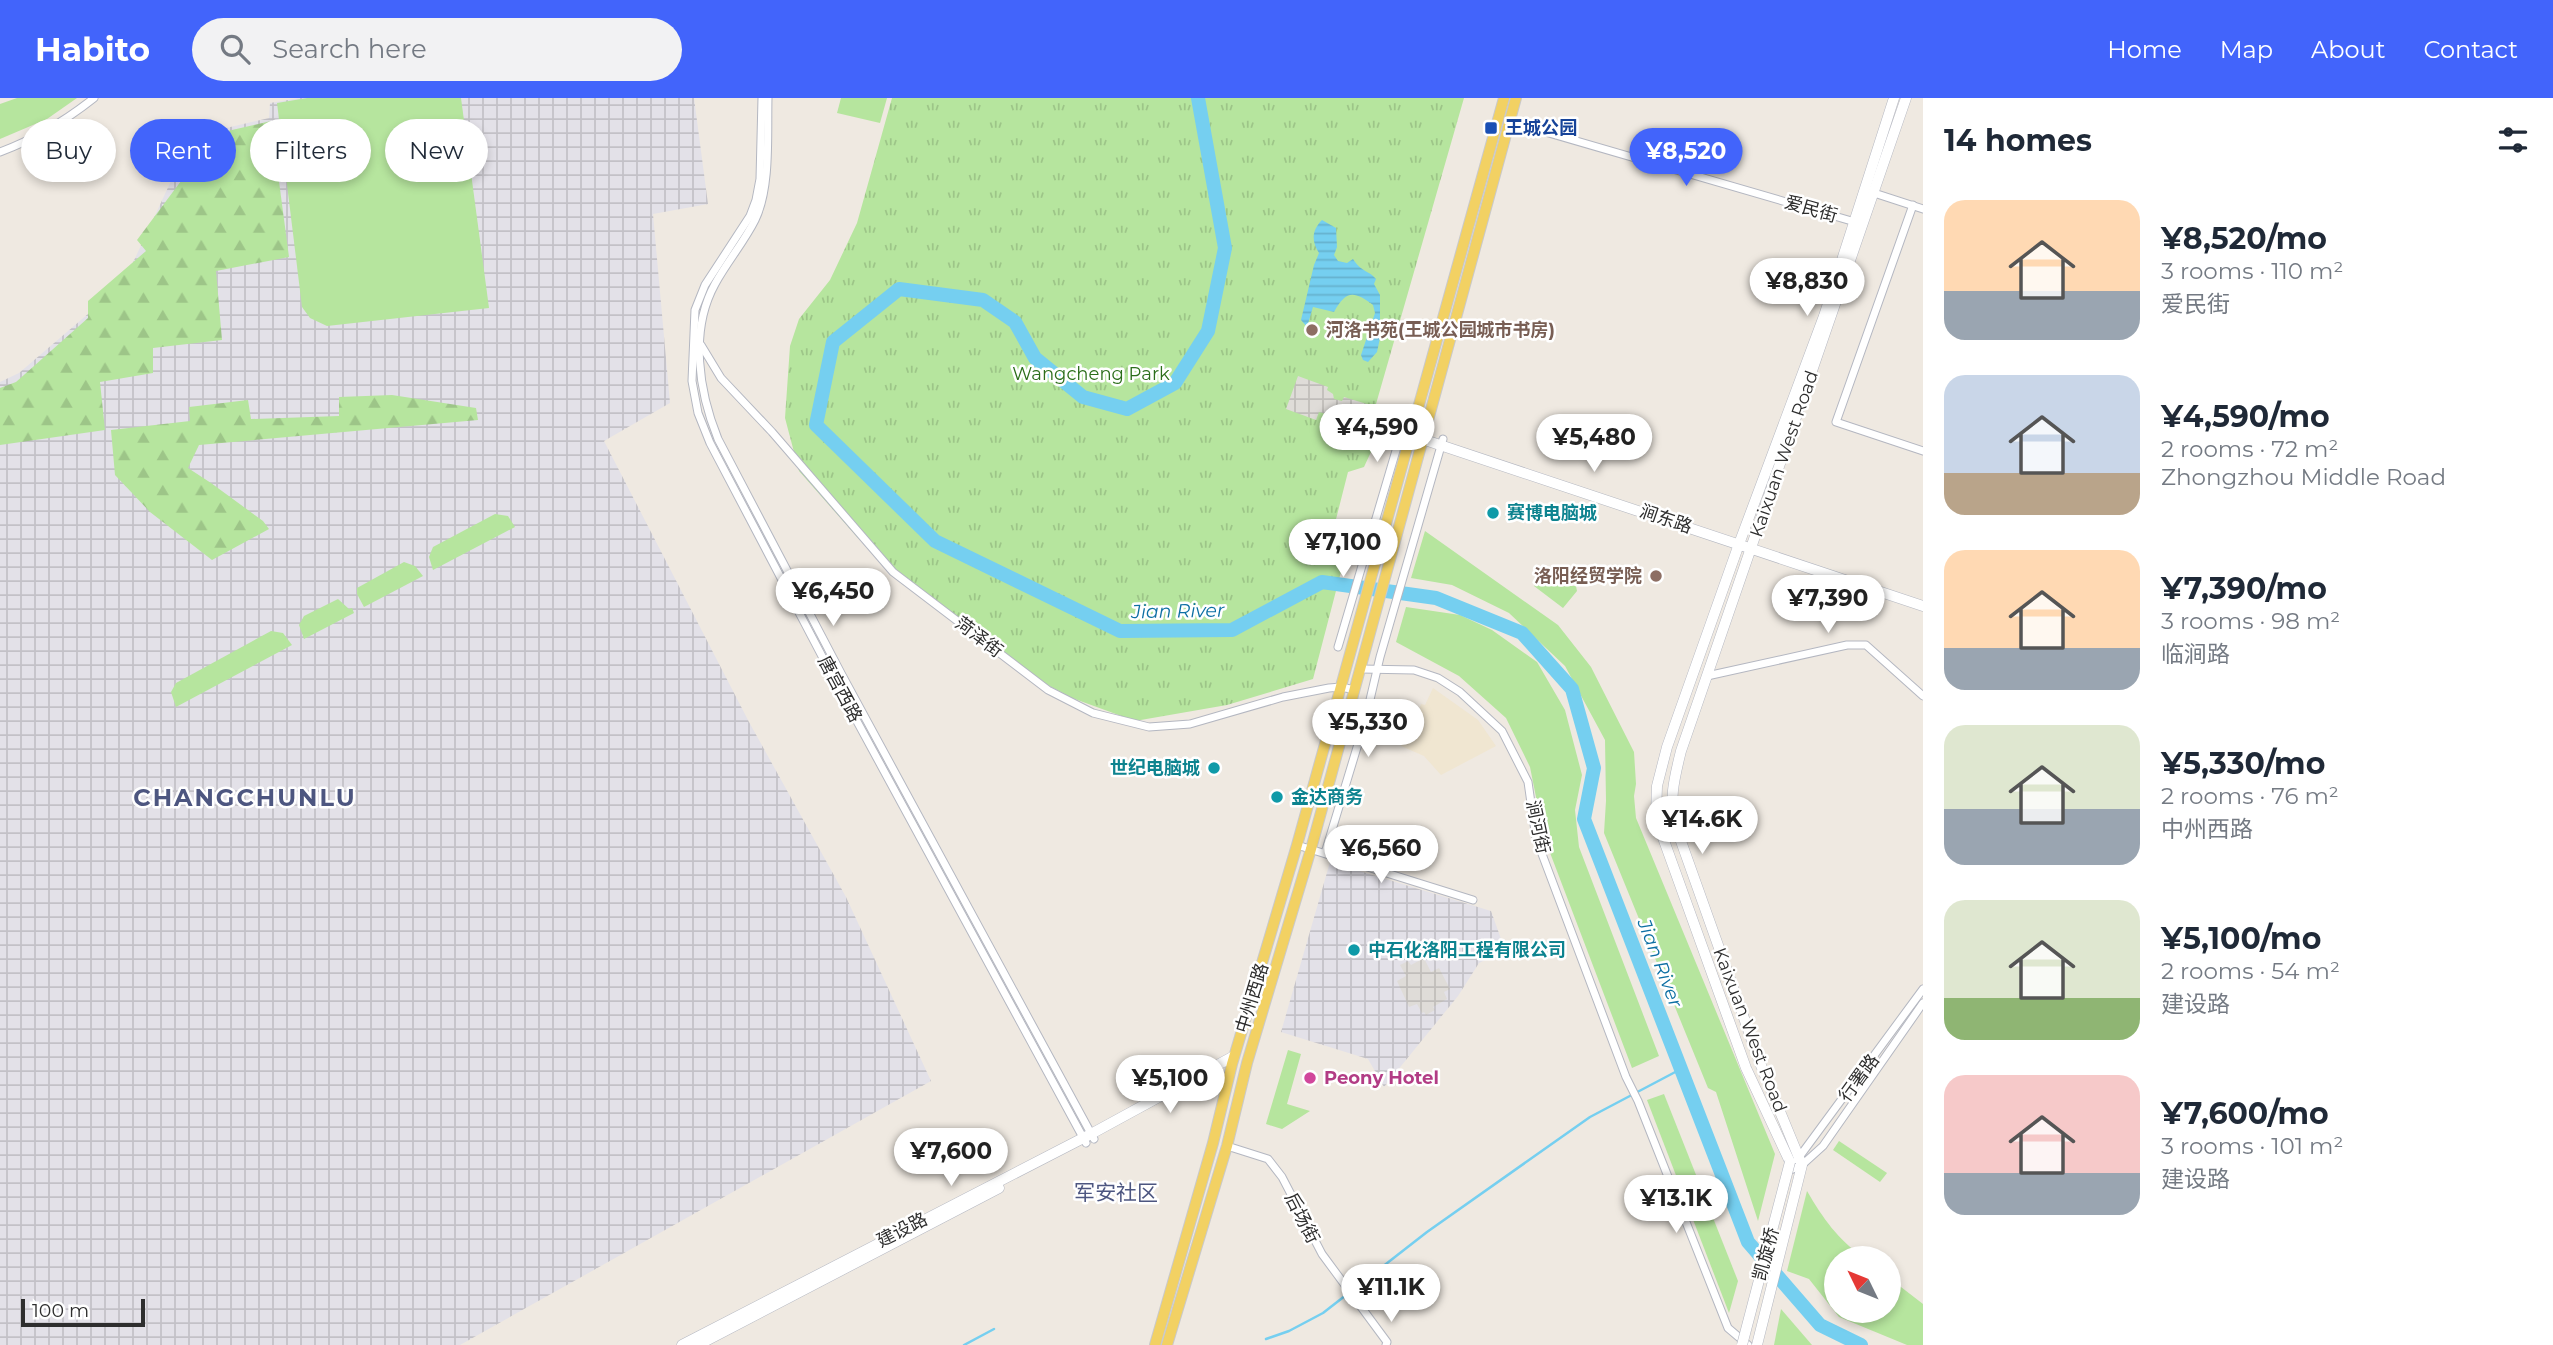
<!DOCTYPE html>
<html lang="en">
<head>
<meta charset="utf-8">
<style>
  :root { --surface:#fff; --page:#f2f2f3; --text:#1f2937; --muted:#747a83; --accent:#4264fb }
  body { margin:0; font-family:Montserrat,"Noto Sans SC",sans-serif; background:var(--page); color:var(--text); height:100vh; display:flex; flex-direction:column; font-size:26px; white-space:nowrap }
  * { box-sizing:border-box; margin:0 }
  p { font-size:23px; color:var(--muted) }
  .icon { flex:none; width:38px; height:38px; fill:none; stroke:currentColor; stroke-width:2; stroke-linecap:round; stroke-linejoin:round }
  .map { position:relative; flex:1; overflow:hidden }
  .details { display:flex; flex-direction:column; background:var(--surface); width:630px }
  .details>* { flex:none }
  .banner { position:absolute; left:21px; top:21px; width:665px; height:63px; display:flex; gap:14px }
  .needle { width:46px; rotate:313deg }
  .fabs { position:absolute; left:1824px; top:1148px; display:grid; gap:14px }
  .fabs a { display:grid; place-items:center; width:77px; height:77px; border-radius:50%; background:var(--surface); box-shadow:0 4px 10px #0003; font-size:35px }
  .scale { position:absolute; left:21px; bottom:18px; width:124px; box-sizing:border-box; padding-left:7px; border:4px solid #2e2e2e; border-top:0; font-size:19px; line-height:24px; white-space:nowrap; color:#2e2e2e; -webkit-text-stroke:5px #fff; paint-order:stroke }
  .price { position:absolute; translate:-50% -60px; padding:0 16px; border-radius:24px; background:#fff; color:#222; font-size:23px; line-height:46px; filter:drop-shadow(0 2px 4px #0008) }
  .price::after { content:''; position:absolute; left:50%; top:42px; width:21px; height:16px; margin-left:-10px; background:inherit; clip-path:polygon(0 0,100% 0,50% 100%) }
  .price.current { background:var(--accent); color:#fff }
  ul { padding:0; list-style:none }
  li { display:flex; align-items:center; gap:21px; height:175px; padding:0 21px }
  li span { display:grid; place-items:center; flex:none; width:196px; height:140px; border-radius:21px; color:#555 }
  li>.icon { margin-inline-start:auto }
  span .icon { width:84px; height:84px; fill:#fffc; stroke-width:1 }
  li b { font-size:30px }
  h2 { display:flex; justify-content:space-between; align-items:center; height:84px; padding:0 21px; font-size:30px }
  .tag { padding:0 24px; border-radius:32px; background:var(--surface); box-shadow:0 4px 10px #0003; font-size:24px; line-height:63px }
  .tag.current { background:var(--accent); color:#fff }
  header { display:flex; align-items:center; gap:42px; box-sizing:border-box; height:98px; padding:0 35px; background:var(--accent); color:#fff }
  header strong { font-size:33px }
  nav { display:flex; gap:38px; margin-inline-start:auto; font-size:24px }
  .search { width:490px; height:63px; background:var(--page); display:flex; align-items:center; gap:18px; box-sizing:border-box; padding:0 24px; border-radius:38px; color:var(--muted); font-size:26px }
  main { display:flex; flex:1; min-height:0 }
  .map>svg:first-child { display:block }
  .industrial { fill:url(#industrial-grid) }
  .education { fill:#f0e6d1 }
  .grass { fill:#b6e59e }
  .forest { fill:url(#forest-firs) }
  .park { fill:url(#park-tufts) }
  .plaza { fill:url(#plaza-grid) }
  .water { fill:url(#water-rules) }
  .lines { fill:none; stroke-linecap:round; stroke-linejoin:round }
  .stream { stroke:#75cff0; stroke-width:2.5 }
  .river { stroke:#75cff0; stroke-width:14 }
  .street-casing { stroke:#b4b7c1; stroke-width:9 }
  .secondary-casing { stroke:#b4b7c1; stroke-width:11 }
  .primary-casing { stroke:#c9c9c9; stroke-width:12 }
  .street { stroke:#fff; stroke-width:7 }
  .secondary { stroke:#fff; stroke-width:10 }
  .primary { stroke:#f2d163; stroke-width:10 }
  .secondary-bridge-casing { stroke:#b4b7c1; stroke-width:11; stroke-linecap:butt }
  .secondary-bridge { stroke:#fff; stroke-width:10 }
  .transit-dot { fill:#1a4fb4; stroke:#fff; stroke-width:2.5 }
  .education-dot { fill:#8d6e63; stroke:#fff; stroke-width:2.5 }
  .culture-dot { fill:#0f9aa8; stroke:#fff; stroke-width:2.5 }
  .hotel-dot { fill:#d1479c; stroke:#fff; stroke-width:2.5 }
  .labels { text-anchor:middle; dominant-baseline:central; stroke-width:5; stroke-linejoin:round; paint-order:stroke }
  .transit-label { font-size:18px; font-weight:bold; fill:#164399; stroke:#fff; text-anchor:start }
  .street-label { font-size:18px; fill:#2e2e2e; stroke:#fff }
  .education-label { font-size:18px; font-weight:bold; fill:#785e54; stroke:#fff; text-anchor:start }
  .park-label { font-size:18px; fill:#2c6e1b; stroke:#fff }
  .culture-label { font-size:18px; font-weight:bold; fill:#0d838f; stroke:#fff; text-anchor:start }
  .hotel-label { font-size:18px; font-weight:bold; fill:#b23c85; stroke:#fff; text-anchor:start }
  .water-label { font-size:19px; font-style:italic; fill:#0d6fa3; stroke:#fff }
  .quarter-label { font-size:21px; fill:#4d5680; stroke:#fff }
  .district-label { font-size:24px; font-weight:bold; letter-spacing:2px; fill:#4d5680; stroke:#fff }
</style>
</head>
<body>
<header>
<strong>Habito</strong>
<div class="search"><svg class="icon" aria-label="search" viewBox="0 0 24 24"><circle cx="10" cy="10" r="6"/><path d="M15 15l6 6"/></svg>Search here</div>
<nav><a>Home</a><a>Map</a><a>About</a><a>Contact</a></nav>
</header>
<main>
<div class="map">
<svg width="1923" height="1247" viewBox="0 0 1923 1247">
  <defs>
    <pattern id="industrial-grid" width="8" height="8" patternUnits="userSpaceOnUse" patternTransform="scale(1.75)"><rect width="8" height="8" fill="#e3e1e8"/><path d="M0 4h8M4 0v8" fill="none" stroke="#c3c1c7"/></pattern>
    <pattern id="forest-firs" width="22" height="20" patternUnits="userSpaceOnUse" patternTransform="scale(1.75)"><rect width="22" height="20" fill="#b6e59e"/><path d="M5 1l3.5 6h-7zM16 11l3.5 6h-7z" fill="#9dc588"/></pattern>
    <pattern id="park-tufts" width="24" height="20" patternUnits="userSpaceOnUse" patternTransform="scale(1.75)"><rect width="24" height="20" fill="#b6e59e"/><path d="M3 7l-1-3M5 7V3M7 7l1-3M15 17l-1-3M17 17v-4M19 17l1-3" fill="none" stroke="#9dc588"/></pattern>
    <pattern id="plaza-grid" width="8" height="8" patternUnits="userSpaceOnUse" patternTransform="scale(1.75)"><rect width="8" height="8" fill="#dfdcd8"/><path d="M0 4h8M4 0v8" fill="none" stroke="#c0bdba"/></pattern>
    <pattern id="water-rules" width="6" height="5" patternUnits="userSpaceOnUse" patternTransform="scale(1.75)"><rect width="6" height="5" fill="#75cff0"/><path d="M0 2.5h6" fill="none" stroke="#66b2ce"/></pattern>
  </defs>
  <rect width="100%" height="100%" fill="#efe9e1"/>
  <!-- industrial -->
  <g class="industrial">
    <polygon points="300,0 694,0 708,106 653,116 670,305 604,343 749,624 846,799 931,983 460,1247 0,1247 0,284 19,275 123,186 192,38 269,20 270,5"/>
    <polygon points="1330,764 1491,813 1505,852 1479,865 1458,898 1384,989 1368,961 1281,934"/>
  </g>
  <!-- education -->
  <polygon class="education" points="1433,590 1478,622 1496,648 1441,677 1424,658 1401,648 1410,620 1416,621 1421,606 1425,607"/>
  <!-- grass -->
  <g class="grass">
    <polygon points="17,0 77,0 47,21 0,41 0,6"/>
    <polygon points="307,0 461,0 489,210 327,228 310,220 302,209 277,5"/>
    <polygon points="841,0 887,0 880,25 837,15"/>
    <polygon points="495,416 508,418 515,429 433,472 429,459 433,449"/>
    <polygon points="1425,433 1558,527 1591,569 1634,654 1636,686 1634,698 1636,720 1775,1056 1758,1123 1716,994 1708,990 1604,735 1606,703 1605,642 1565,568 1509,515 1452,487 1411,480"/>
    <polygon points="404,464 415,468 423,478 364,509 357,496 357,490"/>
    <polygon points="1558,471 1565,488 1576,488 1577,493 1563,510 1534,488 1545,478 1553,479"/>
    <polygon points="338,501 349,511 352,510 354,515 304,541 299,527 304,518"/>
    <polygon points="1406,509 1460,517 1492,532 1537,564 1565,612 1582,677 1575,712 1579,749 1659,958 1632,970 1544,739 1530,669 1506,620 1459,578 1396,544"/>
    <polygon points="271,533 283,535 292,547 176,609 171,594 176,585"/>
    <polygon points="1288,952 1301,956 1287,1006 1310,1013 1282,1031 1266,1026"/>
    <polygon points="1664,996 1738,1183 1729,1215 1647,1002"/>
    <polygon points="1839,1043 1887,1075 1880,1084 1833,1052"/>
    <path d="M1807,1093C1824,1122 1837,1140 1864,1160H1836V1213H1888V1179L1923,1206V1247H1907L1839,1219L1809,1181L1787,1173Z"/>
    <polygon points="1781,1211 1812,1247 1774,1247"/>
  </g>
  <!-- forest -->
  <g class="forest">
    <polygon points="271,23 289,159 216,173 222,242 153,250 153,275 100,284 105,332 0,347 0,290 16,284 88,220 88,203 146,153 137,142 184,79 185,65 197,40"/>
    <polygon points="392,297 476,310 478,322 199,347 188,370 211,385 263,423 269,431 212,462 150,414 115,377 111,332 190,323 189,309 248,302 251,321 339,318 339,299"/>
  </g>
  <!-- park -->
  <polygon class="park" points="892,0 1464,0 1374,313 1382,330 1364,369 1348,374 1332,437 1349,443 1313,581 1227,607 1135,623 1072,600 1025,575 926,498 858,440 799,373 785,320 790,248 799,221 830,182 857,125"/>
  <!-- plaza -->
  <g class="plaza">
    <polygon points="1298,278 1328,289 1327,292 1333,296 1334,301 1342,303 1344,299 1370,307 1365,327 1338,319 1339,315 1331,311 1326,316 1319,314 1316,322 1286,311"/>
    <polygon points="1424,860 1431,874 1439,870 1450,891 1444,894 1447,901 1433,909 1435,912 1426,917 1424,914 1422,915 1417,906 1409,909 1397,883 1406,878 1400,867 1408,863 1411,867"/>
  </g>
  <!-- water -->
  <path class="water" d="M1322,122L1336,130L1337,149L1334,157L1338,163L1347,165L1353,161C1362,175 1369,172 1376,181L1374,186L1380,197V240L1377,254L1368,264L1363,262L1361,257L1375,215L1373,207C1353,192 1346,193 1334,214L1313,209L1307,229L1301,222L1314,167L1319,155C1311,143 1312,132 1322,122Z"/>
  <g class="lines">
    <!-- stream -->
    <g class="stream">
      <polyline points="1266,1241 1289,1233 1323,1215 1427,1134 1590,1019 1681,971"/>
      <polyline points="964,1247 994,1231"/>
    </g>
    <!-- river -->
    <polyline class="river" points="1198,0 1225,150 1208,233 1175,285 1127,311 1083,299 1035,260 1015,224 983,202 899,191 833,244 816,327 935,443 1120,533 1232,532 1322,484 1436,500 1522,535 1572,591 1594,670 1584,721 1748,1144 1820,1227 1861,1247"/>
    <!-- street casing -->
    <g class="street-casing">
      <g id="street">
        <polyline points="762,0 760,81 756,102 750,118 705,187 695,212 692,283 698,315 710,345 834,581 1086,1045"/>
        <path d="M768,0C767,37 771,89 755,122C744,144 727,164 715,186C689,233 699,294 718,341L842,577L1094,1041"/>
        <polyline points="1525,28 1855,124"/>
        <path d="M0,54C35,41 65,23 94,0"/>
        <polyline points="1874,95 1923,111"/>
        <polyline points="1913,107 1836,324 1923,353"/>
        <polyline points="701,247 721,280 772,334 893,474 1048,592 1093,615 1149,629 1190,626 1283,599 1329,590 1341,589 1355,592"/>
        <polyline points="1338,549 1400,339 1410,333"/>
        <polyline points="1361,571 1414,572 1438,580 1460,594 1502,633 1528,684 1536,740 1626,979 1638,1003 1728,1230 1748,1247"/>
        <polyline points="1707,578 1847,547 1866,547 1923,598"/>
        <polyline points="1297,747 1473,802"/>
        <polyline points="1325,755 1365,623 1380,559 1443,341"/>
        <polyline points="1227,1048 1268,1061 1282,1079 1322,1156 1387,1244 1386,1247"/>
        <polyline points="1797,1062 1923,891"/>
        <polyline points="1788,1073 1802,1067 1823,1048 1923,905"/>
      </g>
    </g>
    <!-- secondary casing -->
    <g class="secondary-casing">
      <g id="secondary">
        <polyline points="1416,339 1923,508"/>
        <polyline points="1790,1064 1746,970 1662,737 1656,716 1657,688 1667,649 1739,446 1824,218 1894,0"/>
        <polyline points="682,1247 1091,1036 1234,958"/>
        <polyline points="698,1247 999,1090"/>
        <path d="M1757,1247L1802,1067L1760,965L1677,732C1668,704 1674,681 1681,653L1906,0"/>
      </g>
    </g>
    <!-- primary casing -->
    <g class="primary-casing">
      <g id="primary">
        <polyline points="1155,1247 1213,1045 1232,966 1297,747 1504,0"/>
        <polyline points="1167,1247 1227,1048 1247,965 1311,751 1516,0"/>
      </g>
    </g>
    <!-- street -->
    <use href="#street" class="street"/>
    <!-- secondary -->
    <use href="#secondary" class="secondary"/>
    <!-- primary -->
    <use href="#primary" class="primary"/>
    <!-- secondary-bridge casing -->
    <g class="secondary-bridge-casing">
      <polyline id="secondary-bridge" points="1742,1247 1790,1064"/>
    </g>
    <!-- secondary-bridge -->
    <use href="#secondary-bridge" class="secondary-bridge"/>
  </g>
  <!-- markers -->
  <rect class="transit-dot" x="1484" y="23" width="14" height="14" rx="3.5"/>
  <g class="education-dot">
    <circle cx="1312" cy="232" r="7"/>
    <circle cx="1656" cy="478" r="7"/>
  </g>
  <g class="culture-dot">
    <circle cx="1493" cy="415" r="7"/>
    <circle cx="1214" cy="670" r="7"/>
    <circle cx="1277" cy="699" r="7"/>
    <circle cx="1354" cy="852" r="7"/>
  </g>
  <circle class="hotel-dot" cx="1310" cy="980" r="7"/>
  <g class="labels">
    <!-- transit labels -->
    <g class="transit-label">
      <text x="1505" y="30">王城公园</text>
    </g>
    <!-- street labels -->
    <g class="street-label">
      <text transform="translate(1811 111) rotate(16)">爱民街</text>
      <text transform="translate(1784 356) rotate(-71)">Kaixuan West Road</text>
      <text transform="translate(1666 421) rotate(19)">涧东路</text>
      <text transform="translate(979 539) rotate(37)">菏泽街</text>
      <text transform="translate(840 591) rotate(62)">唐宫西路</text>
      <text transform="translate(1538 729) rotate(78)">涧河街</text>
      <text transform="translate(1252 900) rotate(-73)">中州西路</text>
      <text transform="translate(1750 932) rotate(69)">Kaixuan West Road</text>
      <text transform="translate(1859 980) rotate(-54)">行署路</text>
      <text transform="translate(1302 1120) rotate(63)">后场街</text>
      <text transform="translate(902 1132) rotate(-27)">建设路</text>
      <text transform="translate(1766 1156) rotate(-75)">凯旋桥</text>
    </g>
    <!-- education labels -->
    <g class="education-label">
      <text x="1326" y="232">河洛书苑(王城公园城市书房)</text>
      <text x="1642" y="478" text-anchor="end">洛阳经贸学院</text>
    </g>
    <!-- park labels -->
    <g class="park-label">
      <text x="1091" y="276">Wangcheng Park</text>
    </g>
    <!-- culture labels -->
    <g class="culture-label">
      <text x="1507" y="415">赛博电脑城</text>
      <text x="1200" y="670" text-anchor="end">世纪电脑城</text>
      <text x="1291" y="699">金达商务</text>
      <text x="1368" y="852">中石化洛阳工程有限公司</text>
    </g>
    <!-- hotel labels -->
    <g class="hotel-label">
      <text x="1324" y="980">Peony Hotel</text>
    </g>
    <!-- water labels -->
    <g class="water-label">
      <text transform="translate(1178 513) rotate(-1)">Jian River</text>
      <text transform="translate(1660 865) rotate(69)">Jian River</text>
    </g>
    <!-- quarter labels -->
    <g class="quarter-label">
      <text x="1116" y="1094">军安社区</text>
    </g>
    <!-- district labels -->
    <g class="district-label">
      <text x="245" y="699">CHANGCHUNLU</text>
    </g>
  </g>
</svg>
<div class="fabs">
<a><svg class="needle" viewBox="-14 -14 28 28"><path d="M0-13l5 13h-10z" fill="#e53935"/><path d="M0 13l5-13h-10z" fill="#747a83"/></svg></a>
</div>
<div class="scale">100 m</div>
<b class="price current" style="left:1686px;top:90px">¥8,520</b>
<b class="price" style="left:1807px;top:220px">¥8,830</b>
<b class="price" style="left:1377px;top:366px">¥4,590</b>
<b class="price" style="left:1594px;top:376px">¥5,480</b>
<b class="price" style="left:1343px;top:481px">¥7,100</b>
<b class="price" style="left:833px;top:530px">¥6,450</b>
<b class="price" style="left:1828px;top:537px">¥7,390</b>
<b class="price" style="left:1368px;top:661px">¥5,330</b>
<b class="price" style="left:1702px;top:758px">¥14.6K</b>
<b class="price" style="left:1381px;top:787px">¥6,560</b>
<b class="price" style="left:1170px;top:1017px">¥5,100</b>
<b class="price" style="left:951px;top:1090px">¥7,600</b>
<b class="price" style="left:1676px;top:1137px">¥13.1K</b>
<b class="price" style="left:1391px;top:1226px">¥11.1K</b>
<div class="banner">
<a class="tag">Buy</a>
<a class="tag current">Rent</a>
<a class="tag">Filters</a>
<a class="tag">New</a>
</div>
</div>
<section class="details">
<h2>14 homes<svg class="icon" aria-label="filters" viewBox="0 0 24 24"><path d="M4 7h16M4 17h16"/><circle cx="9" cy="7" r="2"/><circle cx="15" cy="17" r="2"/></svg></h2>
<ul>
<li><span style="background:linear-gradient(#ffd9b3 65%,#9aa5b1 0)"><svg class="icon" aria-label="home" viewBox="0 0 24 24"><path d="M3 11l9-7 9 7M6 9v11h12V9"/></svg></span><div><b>¥8,520/mo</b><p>3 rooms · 110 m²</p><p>爱民街</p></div></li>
<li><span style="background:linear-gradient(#c9d6e8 70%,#b9a48a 0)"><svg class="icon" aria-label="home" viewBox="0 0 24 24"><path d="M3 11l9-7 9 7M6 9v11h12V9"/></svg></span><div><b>¥4,590/mo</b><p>2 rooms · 72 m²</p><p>Zhongzhou Middle Road</p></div></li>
<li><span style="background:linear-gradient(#ffd9b3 70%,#9aa5b1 0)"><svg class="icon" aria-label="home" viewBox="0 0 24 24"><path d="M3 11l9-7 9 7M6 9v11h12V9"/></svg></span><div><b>¥7,390/mo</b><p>3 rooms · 98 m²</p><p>临涧路</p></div></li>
<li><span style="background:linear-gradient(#dfe7d0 60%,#9aa5b1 0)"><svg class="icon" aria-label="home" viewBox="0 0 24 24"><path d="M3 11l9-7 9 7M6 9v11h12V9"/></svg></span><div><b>¥5,330/mo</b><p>2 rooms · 76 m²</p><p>中州西路</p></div></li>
<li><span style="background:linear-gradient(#dfe7d0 70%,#8fb573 0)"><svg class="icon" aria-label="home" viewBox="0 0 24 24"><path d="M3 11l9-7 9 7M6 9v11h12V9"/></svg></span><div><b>¥5,100/mo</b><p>2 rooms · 54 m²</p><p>建设路</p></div></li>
<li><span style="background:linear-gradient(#f6c9c9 70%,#9aa5b1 0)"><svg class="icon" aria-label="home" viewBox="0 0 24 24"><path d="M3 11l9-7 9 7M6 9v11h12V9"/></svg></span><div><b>¥7,600/mo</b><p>3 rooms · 101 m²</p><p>建设路</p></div></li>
</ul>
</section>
</main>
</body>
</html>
